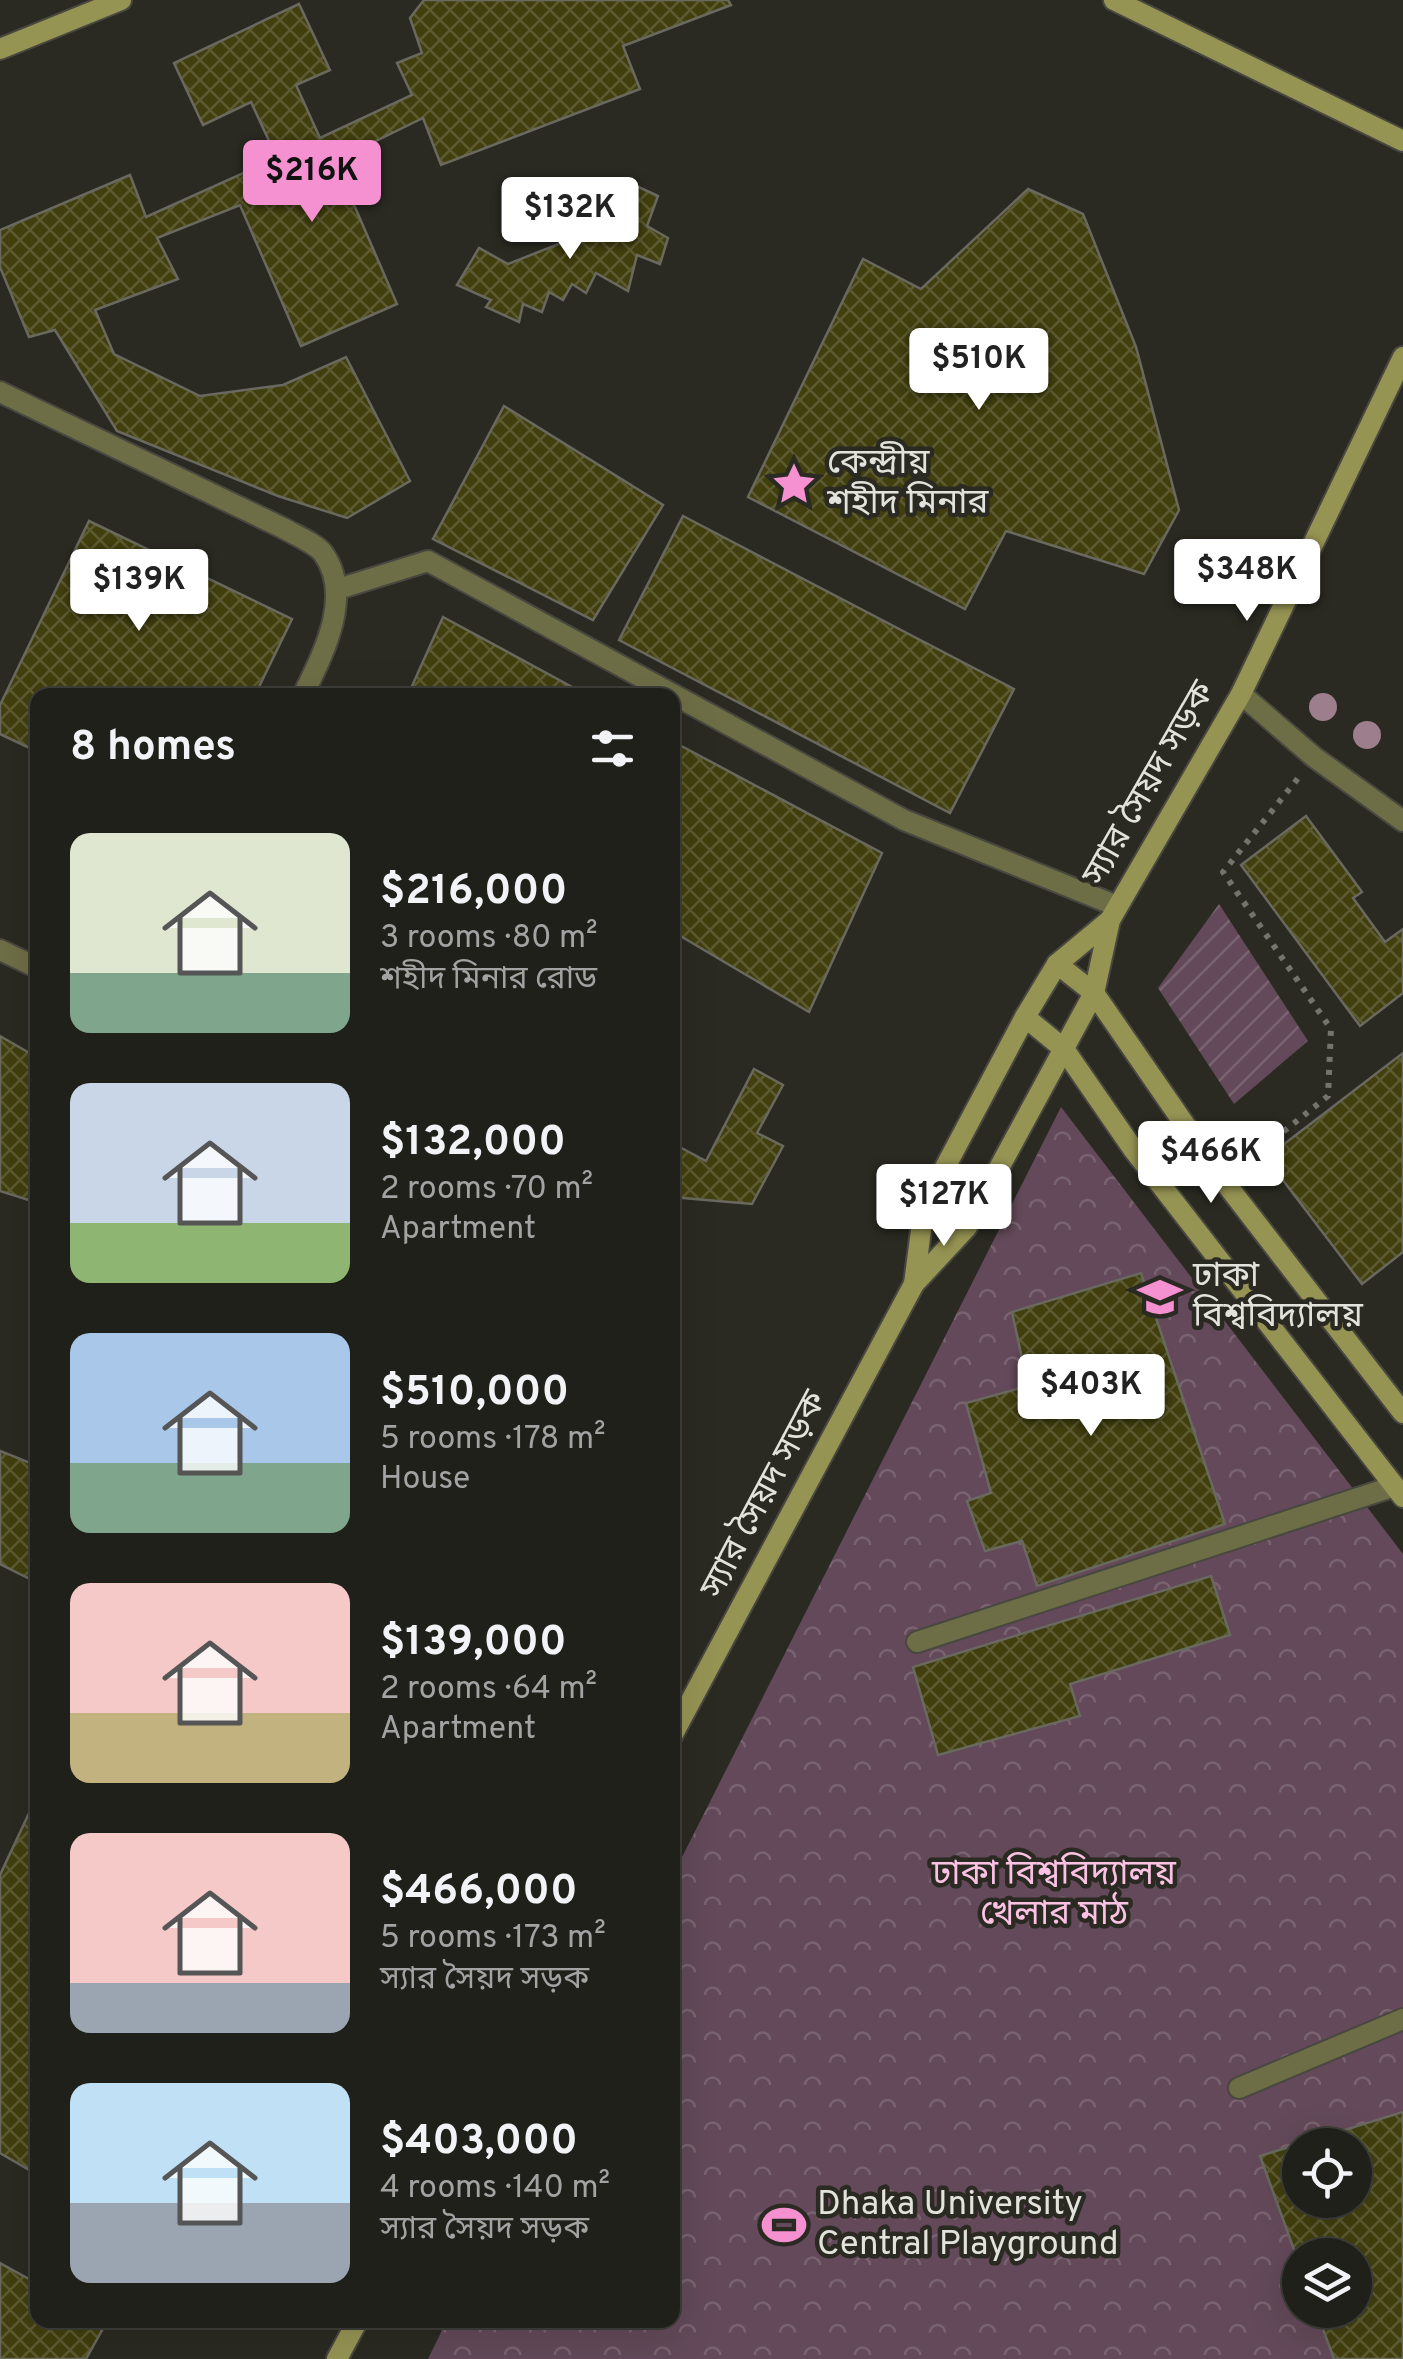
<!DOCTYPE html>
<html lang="en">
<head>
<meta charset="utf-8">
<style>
  :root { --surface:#20201a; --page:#2d2d27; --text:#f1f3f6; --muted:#a2a3a2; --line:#3d3e39; --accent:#f590d1 }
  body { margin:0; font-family:Overpass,"Noto Sans Bengali",sans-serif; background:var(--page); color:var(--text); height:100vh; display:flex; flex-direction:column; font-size:38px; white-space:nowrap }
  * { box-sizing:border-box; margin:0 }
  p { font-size:32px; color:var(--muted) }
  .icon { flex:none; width:55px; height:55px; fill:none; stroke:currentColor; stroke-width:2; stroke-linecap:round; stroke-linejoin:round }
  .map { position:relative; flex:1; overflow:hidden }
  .panel { position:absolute; left:30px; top:688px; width:650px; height:1640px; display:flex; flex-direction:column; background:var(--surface); border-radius:20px; box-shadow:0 10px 40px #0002,0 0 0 2px var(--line) }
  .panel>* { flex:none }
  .buttons { position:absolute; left:1282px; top:2128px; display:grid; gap:20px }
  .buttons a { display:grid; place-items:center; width:90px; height:90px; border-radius:50%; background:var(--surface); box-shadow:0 10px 40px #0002,0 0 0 2px var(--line); font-size:50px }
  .price { position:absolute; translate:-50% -85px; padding:0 22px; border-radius:10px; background:#fff; color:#222; font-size:32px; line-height:65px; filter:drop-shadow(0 2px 5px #0008) }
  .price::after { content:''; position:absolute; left:50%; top:60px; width:30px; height:22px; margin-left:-15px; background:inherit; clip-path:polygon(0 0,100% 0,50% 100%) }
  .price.current { background:var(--accent); color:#111 }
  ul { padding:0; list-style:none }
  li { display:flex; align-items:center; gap:30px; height:250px; padding:0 40px }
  li span { display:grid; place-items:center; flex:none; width:280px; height:200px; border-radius:20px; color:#555 }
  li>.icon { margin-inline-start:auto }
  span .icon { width:120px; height:120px; fill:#fffc; stroke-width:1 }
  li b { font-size:42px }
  h2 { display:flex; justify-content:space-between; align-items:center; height:120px; padding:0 40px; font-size:42px }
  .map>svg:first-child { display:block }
  .forest { fill:url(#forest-crowns); fill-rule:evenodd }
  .garden { fill:url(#garden-furrows) }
  .building { fill:url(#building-cross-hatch); stroke:#696960; stroke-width:2.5; fill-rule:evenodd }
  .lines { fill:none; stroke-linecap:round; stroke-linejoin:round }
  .service-casing { stroke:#484840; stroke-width:24 }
  .secondary-casing { stroke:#484840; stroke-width:24 }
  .path { stroke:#74746d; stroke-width:6; stroke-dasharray:5 8; stroke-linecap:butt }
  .service { stroke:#6e6e46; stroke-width:20 }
  .secondary { stroke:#969453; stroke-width:20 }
  .tree { fill:#9d7e8d }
  .labels { text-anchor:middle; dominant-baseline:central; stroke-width:9; stroke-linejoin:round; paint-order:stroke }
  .poi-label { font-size:35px; fill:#e3e3de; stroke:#2a2a22; text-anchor:start }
  .street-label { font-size:35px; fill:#e3e3de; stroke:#2a2a22 }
  .park-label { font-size:35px; fill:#fbc2e4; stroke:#2a2a22 }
</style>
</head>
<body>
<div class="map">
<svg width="1403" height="2359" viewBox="0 0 1403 2359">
  <defs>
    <pattern id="forest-crowns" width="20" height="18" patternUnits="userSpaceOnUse" patternTransform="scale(2.5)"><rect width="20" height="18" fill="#634959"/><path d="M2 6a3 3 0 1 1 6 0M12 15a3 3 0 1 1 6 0" fill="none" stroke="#796370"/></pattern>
    <pattern id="garden-furrows" width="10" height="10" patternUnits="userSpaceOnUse" patternTransform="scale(2.5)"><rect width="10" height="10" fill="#634959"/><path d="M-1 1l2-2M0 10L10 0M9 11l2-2" fill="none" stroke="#796370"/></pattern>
    <pattern id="building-cross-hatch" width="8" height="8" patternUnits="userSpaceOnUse" patternTransform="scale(2.5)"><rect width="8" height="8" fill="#413f0e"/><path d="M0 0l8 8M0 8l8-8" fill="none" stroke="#5c5b31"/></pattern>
  </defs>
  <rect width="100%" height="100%" fill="#2a2a22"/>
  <!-- forest -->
  <path class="forest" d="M1061,1107L1403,1554V2359H428L447,2320H672L673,1875ZM1300,2145H1355V2200H1300ZM1300,2255H1355V2310H1300Z"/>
  <!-- garden -->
  <polygon class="garden" points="1219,904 1308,1041 1234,1104 1158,988"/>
  <!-- building -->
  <g class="building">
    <polygon points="424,0 728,0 731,5 623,46 640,89 441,165 423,118 335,161 397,304 301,346 240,205 157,238 178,279 95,310 114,354 200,396 283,385 346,357 410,481 347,518 278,496 117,431 55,330 29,337 0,267 0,230 130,175 146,217 277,158 251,102 203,125 174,63 299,4 330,70 296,85 320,138 412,95 397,63 422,53 410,18"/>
    <polygon points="632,184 658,196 647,226 668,238 660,264 637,255 628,291 596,273 586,293 572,284 563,300 549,292 542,312 523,304 519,322 486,307 491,300 457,285 479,248 508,264 617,221"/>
    <polygon points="1028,189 1083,214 1136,347 1179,510 1144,574 1006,531 965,609 748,497 863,259 921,289"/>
    <polygon points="504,406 663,505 593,620 433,539"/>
    <polygon points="683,516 1014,689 950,813 619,640"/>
    <polygon points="89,521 292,619 255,695 38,695 38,752 0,734 0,705"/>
    <polygon points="443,617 587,695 408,695"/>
    <polygon points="672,741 882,853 809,1012 672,931"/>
    <polygon points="1306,816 1362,892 1353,898 1385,942 1403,929 1403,993 1360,1026 1241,865"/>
    <polygon points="0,1036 38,1058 38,1203 0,1191"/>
    <polygon points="1403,1053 1403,1252 1362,1284 1266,1158"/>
    <polygon points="754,1069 783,1085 757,1133 783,1146 752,1204 672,1197 672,1143 706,1161"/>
    <polygon points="1141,1273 1225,1524 1037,1586 1022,1541 985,1551 967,1501 991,1493 966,1403 1028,1386 1012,1312"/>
    <polygon points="0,1451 38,1466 38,1583 0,1564"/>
    <polygon points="1211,1576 1230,1635 1070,1684 1080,1716 938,1755 913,1667"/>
    <polygon points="38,1794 38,2175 0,2153 0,1875"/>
    <path d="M1403,2112V2359H1334L1316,2310H1355V2255H1300V2266L1260,2156ZM1300,2145H1355V2200H1300Z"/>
    <polygon points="0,2263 38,2284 38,2320 101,2320 106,2323 86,2359 0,2359"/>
  </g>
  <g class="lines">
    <!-- service casing -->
    <g class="service-casing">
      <g id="service">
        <path d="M0,392L283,528C295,535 315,543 323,553C354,596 323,654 303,695"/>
        <polyline points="338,589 428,561 904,820 1117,906"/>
        <polyline points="1241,694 1314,757 1403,821"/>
        <polyline points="0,950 38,968"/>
        <polyline points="917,1642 1395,1486"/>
        <polyline points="1239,2088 1403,2019"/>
      </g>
    </g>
    <!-- secondary casing -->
    <g class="secondary-casing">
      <g id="secondary">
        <polyline points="1114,0 1403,141"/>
        <polyline points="0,49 121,0"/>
        <polyline points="1057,964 1094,993 1223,1180 1403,1413"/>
        <polyline points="1025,1017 1064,1049 1133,1149 1403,1497"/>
        <polyline points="914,1284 924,1207 1025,1017 1057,964 1110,920"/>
        <polyline points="672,1736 914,1284 967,1227 1094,993 1110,920 1241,694 1403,357"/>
        <polyline points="337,2359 358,2320"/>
      </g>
    </g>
    <!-- path -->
    <polyline class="path" points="1243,1164 1328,1096 1331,1029 1223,872 1299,777"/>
    <!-- service -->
    <use href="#service" class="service"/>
    <!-- secondary -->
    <use href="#secondary" class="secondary"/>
  </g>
  <!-- trees -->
  <g class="tree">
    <circle cx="1323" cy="707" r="14"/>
    <circle cx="1367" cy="735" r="14"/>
  </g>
  <!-- icons -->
  <defs>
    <g id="sight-bare" transform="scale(3.45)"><path d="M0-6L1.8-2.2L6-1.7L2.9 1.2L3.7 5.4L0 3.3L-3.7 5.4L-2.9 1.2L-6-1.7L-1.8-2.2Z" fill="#f590d1" stroke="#2a2a22" stroke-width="2.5" paint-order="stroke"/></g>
    <g id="university-bare" transform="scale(3.45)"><path d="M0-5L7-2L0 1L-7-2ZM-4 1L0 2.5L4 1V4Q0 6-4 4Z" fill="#f590d1" stroke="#2a2a22" stroke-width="2.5" paint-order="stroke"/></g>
    <g id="stadium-bare" transform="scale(3.45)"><path d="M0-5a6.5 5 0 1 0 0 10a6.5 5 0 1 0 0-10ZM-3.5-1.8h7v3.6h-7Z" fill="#f590d1" stroke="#2a2a22" stroke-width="2.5" paint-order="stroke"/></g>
  </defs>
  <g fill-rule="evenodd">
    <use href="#sight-bare" x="794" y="484"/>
    <use href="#university-bare" x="1160" y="1297"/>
    <use href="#stadium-bare" x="784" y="2225"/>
  </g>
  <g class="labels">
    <!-- poi labels -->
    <g class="poi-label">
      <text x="827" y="464">কেন্দ্রীয়<tspan x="827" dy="40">শহীদ মিনার</tspan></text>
      <text x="1193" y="1277">ঢাকা<tspan x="1193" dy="40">বিশ্ববিদ্যালয়</tspan></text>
      <text x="817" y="2205">Dhaka University<tspan x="817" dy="40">Central Playground</tspan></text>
    </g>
    <!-- street labels -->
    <g class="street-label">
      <text transform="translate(1150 784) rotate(-60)">স্যার সৈয়দ সড়ক</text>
      <text transform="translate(765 1495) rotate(-62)">স্যার সৈয়দ সড়ক</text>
    </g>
    <!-- park labels -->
    <g class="park-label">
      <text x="1054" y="1875">ঢাকা বিশ্ববিদ্যালয়<tspan x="1054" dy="40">খেলার মাঠ</tspan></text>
    </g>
  </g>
</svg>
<div class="buttons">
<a><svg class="icon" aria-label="locate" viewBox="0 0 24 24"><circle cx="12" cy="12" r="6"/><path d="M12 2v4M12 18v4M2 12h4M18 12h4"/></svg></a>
<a><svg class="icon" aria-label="layers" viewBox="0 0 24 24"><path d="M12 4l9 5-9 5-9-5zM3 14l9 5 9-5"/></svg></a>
</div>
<b class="price current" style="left:312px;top:225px">$216K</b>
<b class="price" style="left:570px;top:262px">$132K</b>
<b class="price" style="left:979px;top:413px">$510K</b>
<b class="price" style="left:1247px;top:624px">$348K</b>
<b class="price" style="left:139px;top:634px">$139K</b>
<b class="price" style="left:1211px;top:1206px">$466K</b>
<b class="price" style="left:944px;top:1249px">$127K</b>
<b class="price" style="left:1091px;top:1439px">$403K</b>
<section class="panel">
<h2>8 homes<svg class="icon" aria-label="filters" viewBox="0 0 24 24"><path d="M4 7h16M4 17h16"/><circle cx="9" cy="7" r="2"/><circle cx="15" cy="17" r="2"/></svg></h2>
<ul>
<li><span style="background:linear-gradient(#dfe7d0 70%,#7fa58c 0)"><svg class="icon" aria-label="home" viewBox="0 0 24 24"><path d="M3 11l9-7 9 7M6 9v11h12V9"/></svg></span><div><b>$216,000</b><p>3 rooms · 80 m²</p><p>শহীদ মিনার রোড</p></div></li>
<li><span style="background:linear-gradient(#c9d6e8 70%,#8fb573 0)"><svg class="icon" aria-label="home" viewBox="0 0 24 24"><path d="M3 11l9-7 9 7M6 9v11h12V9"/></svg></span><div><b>$132,000</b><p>2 rooms · 70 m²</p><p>Apartment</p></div></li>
<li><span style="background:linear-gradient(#a9c7e8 65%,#7fa58c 0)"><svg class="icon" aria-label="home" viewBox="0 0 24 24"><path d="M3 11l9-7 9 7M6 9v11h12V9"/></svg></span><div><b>$510,000</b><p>5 rooms · 178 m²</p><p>House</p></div></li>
<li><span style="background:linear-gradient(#f6c9c9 65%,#c2b280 0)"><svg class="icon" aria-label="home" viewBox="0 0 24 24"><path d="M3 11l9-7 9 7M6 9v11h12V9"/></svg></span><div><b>$139,000</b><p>2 rooms · 64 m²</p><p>Apartment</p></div></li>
<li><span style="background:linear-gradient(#f6c9c9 75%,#9aa5b1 0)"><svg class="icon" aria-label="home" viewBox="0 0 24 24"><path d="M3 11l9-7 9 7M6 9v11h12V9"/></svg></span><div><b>$466,000</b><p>5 rooms · 173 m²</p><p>স্যার সৈয়দ সড়ক</p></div></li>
<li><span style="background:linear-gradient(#bfe0f5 60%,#9aa5b1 0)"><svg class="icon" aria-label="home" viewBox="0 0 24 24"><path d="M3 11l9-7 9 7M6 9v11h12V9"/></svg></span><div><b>$403,000</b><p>4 rooms · 140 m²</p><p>স্যার সৈয়দ সড়ক</p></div></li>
</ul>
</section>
</div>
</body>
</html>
